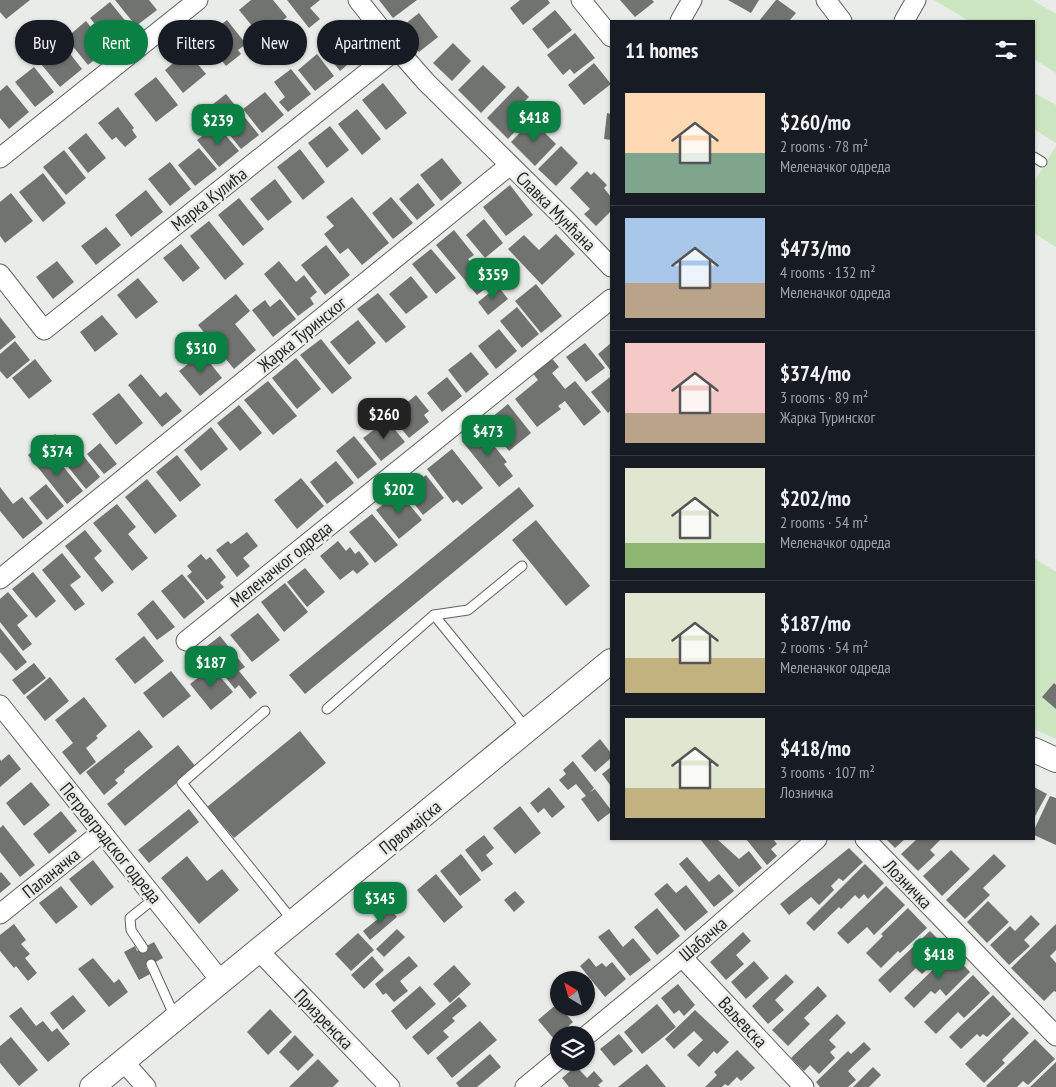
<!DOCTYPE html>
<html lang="en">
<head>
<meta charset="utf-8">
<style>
  :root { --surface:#171b24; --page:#242831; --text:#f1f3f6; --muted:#9ea1a6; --line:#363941; --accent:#0b8043 }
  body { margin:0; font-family:"PT Sans Narrow",sans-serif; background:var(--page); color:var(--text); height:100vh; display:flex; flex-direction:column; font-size:19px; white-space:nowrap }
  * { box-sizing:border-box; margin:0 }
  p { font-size:16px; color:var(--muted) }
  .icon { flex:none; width:28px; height:28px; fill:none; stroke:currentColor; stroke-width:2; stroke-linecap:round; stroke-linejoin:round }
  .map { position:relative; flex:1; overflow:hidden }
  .details { position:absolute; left:610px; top:20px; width:425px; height:820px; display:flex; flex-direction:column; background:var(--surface); border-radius:0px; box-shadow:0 1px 4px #0004 }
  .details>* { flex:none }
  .banner { position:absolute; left:15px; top:20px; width:475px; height:45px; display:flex; gap:10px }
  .needle { width:32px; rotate:323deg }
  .buttons { position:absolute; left:550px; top:971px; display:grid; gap:10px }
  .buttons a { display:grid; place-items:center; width:45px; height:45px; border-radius:50%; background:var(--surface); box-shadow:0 1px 4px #0004; font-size:25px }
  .price { position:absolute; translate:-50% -42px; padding:0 11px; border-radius:10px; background:var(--accent); color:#fff; font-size:16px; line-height:32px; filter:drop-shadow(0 1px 2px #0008) }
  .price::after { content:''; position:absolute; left:50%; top:30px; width:15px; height:11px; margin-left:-8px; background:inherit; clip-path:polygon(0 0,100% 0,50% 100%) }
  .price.active { background:#222; color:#fff }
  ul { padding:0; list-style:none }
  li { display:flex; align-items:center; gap:15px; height:125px; padding:0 15px }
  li+li { border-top:1px solid var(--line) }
  li span { display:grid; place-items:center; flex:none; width:140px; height:100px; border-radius:0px; color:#555 }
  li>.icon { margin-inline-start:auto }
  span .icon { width:60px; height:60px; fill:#fffc; stroke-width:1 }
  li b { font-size:21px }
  h2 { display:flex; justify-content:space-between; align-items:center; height:60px; padding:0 15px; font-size:21px }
  .tag { padding:0 18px; border-radius:22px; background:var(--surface); box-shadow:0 1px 4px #0004; font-size:18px; line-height:45px }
  .tag.active { background:var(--accent); color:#fff }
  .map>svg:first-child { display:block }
  .green { fill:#cbe6c1 }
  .building { fill:#717370 }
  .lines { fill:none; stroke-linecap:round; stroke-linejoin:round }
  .service-casing { stroke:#60625f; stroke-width:11 }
  .minor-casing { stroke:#60625f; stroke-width:21 }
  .tertiary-casing { stroke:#60625f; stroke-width:26 }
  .service { stroke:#fff; stroke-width:9 }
  .minor { stroke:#fff; stroke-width:19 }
  .tertiary { stroke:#fff; stroke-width:24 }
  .labels { text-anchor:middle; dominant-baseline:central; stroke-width:5; stroke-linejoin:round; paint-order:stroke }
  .street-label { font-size:18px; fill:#232423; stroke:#eaece9 }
</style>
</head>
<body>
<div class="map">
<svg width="1056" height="1087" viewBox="0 0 1056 1087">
  <rect width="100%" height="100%" fill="#eaece9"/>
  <!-- green -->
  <g class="green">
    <polygon points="934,0 1032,0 1056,14 1056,73 1034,59 1034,21 969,21"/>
    <polygon points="1034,93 1056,105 1056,143 1034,129"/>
    <polygon points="1056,146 1056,247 1034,233 1034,182"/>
    <polygon points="1034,558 1056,572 1056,739 1034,729"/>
  </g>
  <!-- building -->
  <g class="building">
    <polygon points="0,0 30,0 6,19 0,12"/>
    <polygon points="115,0 149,0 157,10 136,26"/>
    <polygon points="251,0 273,0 287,17 262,38 239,10"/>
    <polygon points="287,0 320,0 310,8 320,19 309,28"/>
    <polygon points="379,0 417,0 393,18"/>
    <polygon points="520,0 548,0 550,3 523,25 510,8"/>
    <polygon points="620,0 652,0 654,2 635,17"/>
    <polygon points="728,0 759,0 751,13"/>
    <polygon points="776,0 778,0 796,13 789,21 759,21"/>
    <polygon points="110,2 132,29 112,45 90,18"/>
    <polygon points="555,10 572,30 548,49 532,29"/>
    <polygon points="419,13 438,37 419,52 400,28"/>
    <polygon points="227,20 246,44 238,50 241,54 226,66 204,38"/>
    <polygon points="86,21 108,49 88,65 66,38"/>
    <polygon points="338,28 359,55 340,71 318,43"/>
    <polygon points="575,33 595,58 574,74 570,69 563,75 547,55"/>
    <polygon points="453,43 471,61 452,81 433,63"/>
    <polygon points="64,46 82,69 60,87 41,64"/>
    <polygon points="187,51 206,74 183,93 165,70"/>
    <polygon points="317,54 334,76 315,91 298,70"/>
    <polygon points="594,63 611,84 584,105 568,85"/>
    <polygon points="483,65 506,87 481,113 458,90"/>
    <polygon points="34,67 54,92 35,107 15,82"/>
    <polygon points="291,69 311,94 288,112 279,102 285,97 274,82"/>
    <polygon points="156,77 178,105 156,122 134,94"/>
    <polygon points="383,83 407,113 386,130 362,100"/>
    <polygon points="7,85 29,112 9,129 0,118 0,91"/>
    <polygon points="518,86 529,97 511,115 521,125 508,139 487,118"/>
    <polygon points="265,92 284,115 262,133 243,109"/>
    <polygon points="226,94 259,135 241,149 208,108"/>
    <polygon points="118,107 134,128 132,130 137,137 125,147 116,137 112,140 98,123"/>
    <polygon points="357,109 381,139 362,155 338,124"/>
    <polygon points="607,113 611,114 611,140 604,139"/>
    <polygon points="532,120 556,144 535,166 511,142"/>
    <polygon points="217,125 239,151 219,167 197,140"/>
    <polygon points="330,126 349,150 327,168 308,143"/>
    <polygon points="86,133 106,158 88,173 68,148"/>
    <polygon points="561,146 578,163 556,186 538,169"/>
    <polygon points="199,148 217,169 195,186 178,165"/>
    <polygon points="300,149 325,182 303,200 277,167"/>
    <polygon points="64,150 86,178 66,195 43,167"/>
    <polygon points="442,158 462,183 441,201 420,175"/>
    <polygon points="170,162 191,189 170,206 148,179"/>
    <polygon points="587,171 591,175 594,172 607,185 604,188 611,197 611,211 596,226 584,214 590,209 570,188"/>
    <polygon points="43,173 66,203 43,222 19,192"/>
    <polygon points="275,179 292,202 268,221 250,199"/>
    <polygon points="418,183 435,205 417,220 399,199"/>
    <polygon points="510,185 533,215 506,236 483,207"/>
    <polygon points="146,190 163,212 131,237 115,215"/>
    <polygon points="11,193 33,221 5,243 0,236 0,202"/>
    <polygon points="352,197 389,243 362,265 348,248 340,254 324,234 334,226 326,217"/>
    <polygon points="391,197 413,223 393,239 372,213"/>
    <polygon points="239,198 264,229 243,246 218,215"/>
    <polygon points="484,219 503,243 485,258 466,235"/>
    <polygon points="209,221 244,264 225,280 190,236"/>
    <polygon points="106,227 121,245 96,265 81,246"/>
    <polygon points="454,230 474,255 468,259 490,285 477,295 436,245"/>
    <polygon points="556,234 575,254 542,285 508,249 524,235 539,250"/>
    <polygon points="181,244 200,268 183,282 163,258"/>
    <polygon points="326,245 350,275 325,295 301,265"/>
    <polygon points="431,249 456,278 436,294 412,264"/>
    <polygon points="57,261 74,282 53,299 36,277"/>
    <polygon points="279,261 296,282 304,275 317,292 310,298 314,304 298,316 264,274"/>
    <polygon points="411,276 428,297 406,314 389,294"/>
    <polygon points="138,278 158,302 136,319 117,295"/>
    <polygon points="536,284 562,316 541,333 515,301"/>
    <polygon points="498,286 508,299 488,315 478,302"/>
    <polygon points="378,293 406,327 386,343 357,309"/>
    <polygon points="236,294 250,311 235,324 256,350 234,369 198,325"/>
    <polygon points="280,299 296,319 273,337 252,310 265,300 270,307"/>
    <polygon points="517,307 539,334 522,348 500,321"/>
    <polygon points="102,315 118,334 95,352 80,332"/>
    <polygon points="0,317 16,337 0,350"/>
    <polygon points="358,320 376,343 349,365 330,342"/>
    <polygon points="499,329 517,351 496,369 478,346"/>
    <polygon points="321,339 352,378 332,394 300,355"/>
    <polygon points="15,341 30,360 7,379 0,371 0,354"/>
    <polygon points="585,343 605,368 586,382 566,357"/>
    <polygon points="611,343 611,371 598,354"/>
    <polygon points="471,352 489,374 466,393 448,370"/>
    <polygon points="202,353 222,378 200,396 179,371"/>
    <polygon points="550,356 559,367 552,373 565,389 575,381 601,412 584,426 565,401 558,406 561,409 537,427 515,399 538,380 531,371"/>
    <polygon points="296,358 321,389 297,409 272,378"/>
    <polygon points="35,359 52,381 29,399 12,378"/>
    <polygon points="141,374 160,397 166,392 182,411 162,427 128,385"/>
    <polygon points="447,377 462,396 442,412 427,393"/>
    <polygon points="610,377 611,378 611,410 608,413 591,392"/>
    <polygon points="268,381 297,416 273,435 244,400"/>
    <polygon points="119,393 143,423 116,445 92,414"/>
    <polygon points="416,395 429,411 424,415 429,422 409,438 391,416"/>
    <polygon points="508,404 531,433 509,451 486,422"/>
    <polygon points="239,405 262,433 240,451 217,423"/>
    <polygon points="387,420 405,442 381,461 363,438"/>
    <polygon points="211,427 228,449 201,471 184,450"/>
    <polygon points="479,427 507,462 504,464 513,476 499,487 462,441"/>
    <polygon points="55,434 72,456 79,450 100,477 86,489 47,441"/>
    <polygon points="354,436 377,464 358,479 336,451"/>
    <polygon points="100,443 117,464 104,474 87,454"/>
    <polygon points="37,447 56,470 62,465 83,491 67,504 28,455"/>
    <polygon points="452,449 483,488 462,505 457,500 453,503 427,469"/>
    <polygon points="177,455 201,485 180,502 156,472"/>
    <polygon points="336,461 354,483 327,504 310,482"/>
    <polygon points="426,475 444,498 423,515 405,492"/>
    <polygon points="301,478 324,506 297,529 274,500"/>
    <polygon points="147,479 177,516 155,534 125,497"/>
    <polygon points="46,484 64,506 47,520 29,498"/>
    <polygon points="0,487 13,504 22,497 43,523 23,539 0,511"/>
    <polygon points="519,487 534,506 305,694 289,675"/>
    <polygon points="399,492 422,520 399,539 376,510"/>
    <polygon points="117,504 136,527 128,534 148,558 132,571 93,523"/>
    <polygon points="372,514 398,545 375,563 349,532"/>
    <polygon points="536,520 590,586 566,606 512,540"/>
    <polygon points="85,530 102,551 94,558 114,582 102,592 65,546"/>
    <polygon points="247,532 258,546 243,558 250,566 237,577 216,550 228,541 231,544"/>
    <polygon points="338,541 346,551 350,547 355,554 359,551 369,564 357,574 353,570 340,580 320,556"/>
    <polygon points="62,553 81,577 70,585 85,604 75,611 42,570"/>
    <polygon points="201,554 206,560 210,557 226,577 220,583 224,587 207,600 187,576 192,572 187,566"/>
    <polygon points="305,568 325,592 307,607 287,582"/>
    <polygon points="33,572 56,601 36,618 12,589"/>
    <polygon points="182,574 205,602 184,619 161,591"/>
    <polygon points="285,583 308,612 284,632 261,602"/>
    <polygon points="8,592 28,616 17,625 32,644 23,651 0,622 0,599"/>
    <polygon points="153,600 175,627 157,640 137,614"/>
    <polygon points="258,613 280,640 252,662 230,635"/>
    <polygon points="0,628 27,662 16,671 0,652"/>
    <polygon points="144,636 164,661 135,684 115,659"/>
    <polygon points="220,636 245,667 239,671 257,693 250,699 239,685 235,689 203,649"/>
    <polygon points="34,663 46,678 24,695 12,680"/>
    <polygon points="212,667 233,692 211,710 190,684"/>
    <polygon points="171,671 191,696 163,718 143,693"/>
    <polygon points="50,677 69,701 45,721 26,697"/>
    <polygon points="1054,683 1056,685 1056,709 1042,697"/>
    <polygon points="84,697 107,726 96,736 98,738 86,748 96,762 80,775 62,752 73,743 55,720"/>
    <polygon points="139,730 153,747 124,770 125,772 115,780 118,783 104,795 86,772"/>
    <polygon points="300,731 326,763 234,838 207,807"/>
    <polygon points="600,739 611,753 611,758 595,772 581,756"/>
    <polygon points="178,745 196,767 125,826 107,804"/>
    <polygon points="9,754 21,769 0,787 0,759 1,761"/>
    <polygon points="573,761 594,788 590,792 595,789 611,810 611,812 598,822 581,799 586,796 576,784 568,790 559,780 566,774 563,770"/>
    <polygon points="611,767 611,786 602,774"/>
    <polygon points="31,782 50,805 24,826 6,803"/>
    <polygon points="549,787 565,807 552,818 544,808 538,813 530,803"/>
    <polygon points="1034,787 1047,794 1034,818"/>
    <polygon points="1050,796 1056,798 1056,845 1034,835 1034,830"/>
    <polygon points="520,806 541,833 515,854 493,828"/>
    <polygon points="189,809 199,822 149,863 138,850"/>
    <polygon points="61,811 77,831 49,854 33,834"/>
    <polygon points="3,825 35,865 20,877 0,852 0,828"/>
    <polygon points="484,835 494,848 486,855 493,864 482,872 465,850"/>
    <polygon points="700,839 717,839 739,859 749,851 762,868 739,887"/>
    <polygon points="746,839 773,839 777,844 771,849 777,856 767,865"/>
    <polygon points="886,839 905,839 895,848"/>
    <polygon points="917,839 941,839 930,850 935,855 918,871 901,854"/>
    <polygon points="849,848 863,862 843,881 839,878 831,886 834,890 819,905 811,897 789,915 780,904"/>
    <polygon points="951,850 970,869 942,896 923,876"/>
    <polygon points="461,854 481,880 460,896 440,871"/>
    <polygon points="994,854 1006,866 983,888 990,895 965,919 946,900"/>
    <polygon points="187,856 207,881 222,869 239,890 199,924 161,878"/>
    <polygon points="687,857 709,882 719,874 734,891 714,907 679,864"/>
    <polygon points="93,860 114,887 91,906 69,879"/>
    <polygon points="865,864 884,883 868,899 864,894 859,899 855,895 841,909 839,907 814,931 806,923"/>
    <polygon points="1,872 11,884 0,893 0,873"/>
    <polygon points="436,874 463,907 444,923 417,890"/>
    <polygon points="667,883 676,893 686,885 708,912 685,931 654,894"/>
    <polygon points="61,886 78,907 56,924 39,903"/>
    <polygon points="886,886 905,905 874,935 867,927 848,944 837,933"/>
    <polygon points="515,891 525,902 514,912 504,900"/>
    <polygon points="988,901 1009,922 987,943 967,922"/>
    <polygon points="657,908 680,936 657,955 634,927"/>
    <polygon points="908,908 927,928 900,953 898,951 881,968 866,953 883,936 881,934"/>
    <polygon points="390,909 397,917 370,940 363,931"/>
    <polygon points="1031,915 1040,924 1024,940 1030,946 1009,965 990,945 1010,926 1015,931"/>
    <polygon points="14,924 26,940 21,944 30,954 25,958 37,973 28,981 16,966 14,968 0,951 0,935"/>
    <polygon points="1056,924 1056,950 1050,956 1056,963 1056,992 1054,991 1044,1001 1011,968"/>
    <polygon points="397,929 405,937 384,957 376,949"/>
    <polygon points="609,929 623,947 633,938 651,960 630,976 598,937"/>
    <polygon points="930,931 948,949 922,974 916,968 890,993 878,980"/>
    <polygon points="743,932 751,941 736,955 744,964 726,980 710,962"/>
    <polygon points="358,933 374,950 351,971 335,954"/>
    <polygon points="154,942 163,958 146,967 150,974 139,980 124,952 135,946 137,951"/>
    <polygon points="951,952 970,972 946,996 940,989 935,994 931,991 914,1008 904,998"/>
    <polygon points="372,956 384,970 364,989 351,975"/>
    <polygon points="409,956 418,966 400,981 408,991 394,1002 386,993 383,995 375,984"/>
    <polygon points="93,958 114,983 119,979 128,992 109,1007 78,969"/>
    <polygon points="589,958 596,967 602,963 606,967 612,962 626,979 605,997 580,966"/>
    <polygon points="754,961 769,978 746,999 731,982"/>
    <polygon points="454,965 471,984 450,1003 433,984"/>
    <polygon points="786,974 794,982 775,1000 784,1010 768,1024 752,1006"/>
    <polygon points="973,975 990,993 964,1018 958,1012 936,1034 924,1022"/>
    <polygon points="678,984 695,1005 684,1016 679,1010 674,1014 661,998"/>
    <polygon points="420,986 436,1004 406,1030 391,1011"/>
    <polygon points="818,986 827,996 804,1018 810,1024 788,1046 772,1030"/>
    <polygon points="73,995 86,1011 63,1030 50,1013"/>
    <polygon points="993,995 1011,1014 987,1037 983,1034 980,1037 977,1034 961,1049 949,1037"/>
    <polygon points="459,997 467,1006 452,1018 455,1021 443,1031 449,1037 428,1055 412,1037"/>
    <polygon points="558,1003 559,1008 561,1008 573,1022 554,1039 538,1020"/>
    <polygon points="657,1004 676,1027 642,1054 624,1032"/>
    <polygon points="21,1007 36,1026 43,1021 52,1032 57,1028 70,1044 48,1062 9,1016"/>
    <polygon points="270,1009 292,1032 268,1055 247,1032"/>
    <polygon points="695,1010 729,1042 717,1054 714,1051 699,1067 687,1055 703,1040 694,1031 674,1049 665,1039"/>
    <polygon points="837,1014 846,1023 829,1040 836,1047 830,1052 835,1058 819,1074 810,1065 804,1071 791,1058"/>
    <polygon points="1013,1017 1029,1033 1002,1060 1005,1063 984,1083 965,1064"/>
    <polygon points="480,1021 497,1040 452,1078 436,1058"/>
    <polygon points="619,1034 633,1051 614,1066 600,1049"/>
    <polygon points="295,1035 314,1055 298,1071 279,1052"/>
    <polygon points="11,1037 38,1070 19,1086 0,1063 0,1046"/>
    <polygon points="1035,1039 1055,1059 1028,1085 1023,1081 1017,1087 987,1087 986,1086"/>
    <polygon points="864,1042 871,1049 848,1071 856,1080 848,1087 820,1087 816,1082 848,1051 851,1054"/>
    <polygon points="737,1050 755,1068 741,1081 737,1077 728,1086 725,1084 722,1087 705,1087 717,1075 714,1072"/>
    <polygon points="490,1054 501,1067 477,1087 459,1087 456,1083"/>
    <polygon points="318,1059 339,1081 333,1087 289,1087"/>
    <polygon points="1056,1062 1056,1087 1030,1087"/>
    <polygon points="647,1064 666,1087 618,1087"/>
    <polygon points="576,1066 587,1078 594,1071 603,1081 598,1085 600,1087 569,1087 562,1078"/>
    <polygon points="873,1067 881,1075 869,1087 853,1087"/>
  </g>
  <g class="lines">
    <!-- service casing -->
    <g class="service-casing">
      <g id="service">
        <polyline points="1034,157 1042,162"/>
        <polyline points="434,615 527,729"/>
        <polyline points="327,709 434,615 468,610 522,566"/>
        <polyline points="265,711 182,783 293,921"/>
        <polyline points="143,948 131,930 130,918 155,898"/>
        <polyline points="151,964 175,1017"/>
      </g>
    </g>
    <!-- minor casing -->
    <g class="minor-casing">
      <g id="minor">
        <polyline points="358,0 397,49 426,82 566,220 611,267"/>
        <polyline points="581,0 611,37"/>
        <polyline points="826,0 842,21"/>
        <polyline points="680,21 692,0"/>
        <polyline points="904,21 916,0"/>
        <polyline points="0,158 198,0"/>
        <polyline points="0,274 44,330 397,49"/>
        <polyline points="0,579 510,165"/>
        <polyline points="186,641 611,299"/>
        <polyline points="0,705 221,981"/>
        <polyline points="865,839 1056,1036"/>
        <polyline points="0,914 102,832"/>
        <polyline points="258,950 390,1087"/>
        <polyline points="682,957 804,1087"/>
        <polyline points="586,1036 682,957 817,839"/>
        <polyline points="123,1061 146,1087"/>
        <polyline points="525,1087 559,1059"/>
      </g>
    </g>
    <!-- tertiary casing -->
    <g class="tertiary-casing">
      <g id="tertiary">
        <polyline points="1034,750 1056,760"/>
        <polyline points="92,1087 611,661"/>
      </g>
    </g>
    <!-- service -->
    <use href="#service" class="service"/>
    <!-- minor -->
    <use href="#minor" class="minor"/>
    <!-- tertiary -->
    <use href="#tertiary" class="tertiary"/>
  </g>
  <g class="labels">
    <!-- street labels -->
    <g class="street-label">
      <text transform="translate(209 199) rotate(-38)">Марка Кулића</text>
      <text transform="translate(556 211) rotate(45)">Славка Мунћана</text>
      <text transform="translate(302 334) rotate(-39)">Жарка Туринског</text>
      <text transform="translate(281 564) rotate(-39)">Меленачког одреда</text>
      <text transform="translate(410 827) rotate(-39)">Првомајска</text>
      <text transform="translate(111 843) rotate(51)">Петровградског одреда</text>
      <text transform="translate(51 873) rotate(-39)">Паланачка</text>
      <text transform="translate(908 884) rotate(46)">Лозничка</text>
      <text transform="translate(703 939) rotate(-41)">Шабачка</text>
      <text transform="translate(324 1019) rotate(46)">Призренска</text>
      <text transform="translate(743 1022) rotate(47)">Ваљевска</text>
    </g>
  </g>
</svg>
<div class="buttons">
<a><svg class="needle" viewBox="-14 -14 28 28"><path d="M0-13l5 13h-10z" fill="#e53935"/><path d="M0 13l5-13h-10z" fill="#9ea1a6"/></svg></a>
<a><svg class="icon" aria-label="layers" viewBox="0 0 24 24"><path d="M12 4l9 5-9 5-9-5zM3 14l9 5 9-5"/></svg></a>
</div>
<b class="price" style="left:534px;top:143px">$418</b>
<b class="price" style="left:218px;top:146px">$239</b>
<b class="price" style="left:493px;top:300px">$359</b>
<b class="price" style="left:201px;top:374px">$310</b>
<b class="price active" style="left:384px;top:440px">$260</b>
<b class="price" style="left:488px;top:457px">$473</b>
<b class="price" style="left:57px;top:477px">$374</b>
<b class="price" style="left:399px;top:515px">$202</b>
<b class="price" style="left:211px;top:688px">$187</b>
<b class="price" style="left:380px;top:924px">$345</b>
<b class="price" style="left:939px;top:980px">$418</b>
<div class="banner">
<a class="tag">Buy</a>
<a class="tag active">Rent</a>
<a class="tag">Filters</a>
<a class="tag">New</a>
<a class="tag">Apartment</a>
</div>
<section class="details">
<h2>11 homes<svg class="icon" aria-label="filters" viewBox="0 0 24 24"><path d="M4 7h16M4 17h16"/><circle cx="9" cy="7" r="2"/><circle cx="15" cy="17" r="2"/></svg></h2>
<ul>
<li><span style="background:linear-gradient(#ffd9b3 60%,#7fa58c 0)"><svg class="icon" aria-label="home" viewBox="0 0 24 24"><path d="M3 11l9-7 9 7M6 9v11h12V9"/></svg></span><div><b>$260/mo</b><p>2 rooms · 78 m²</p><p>Меленачког одреда</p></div></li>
<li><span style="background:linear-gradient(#a9c7e8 65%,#b9a48a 0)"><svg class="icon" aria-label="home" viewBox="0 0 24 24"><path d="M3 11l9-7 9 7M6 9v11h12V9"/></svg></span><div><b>$473/mo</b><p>4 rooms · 132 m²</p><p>Меленачког одреда</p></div></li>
<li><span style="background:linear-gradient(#f6c9c9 70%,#b9a48a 0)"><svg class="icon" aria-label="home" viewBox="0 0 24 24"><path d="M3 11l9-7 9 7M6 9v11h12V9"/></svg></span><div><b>$374/mo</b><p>3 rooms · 89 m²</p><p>Жарка Туринског</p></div></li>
<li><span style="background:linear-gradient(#dfe7d0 75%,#8fb573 0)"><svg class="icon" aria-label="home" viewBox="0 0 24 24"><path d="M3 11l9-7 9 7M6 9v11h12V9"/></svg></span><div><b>$202/mo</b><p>2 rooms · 54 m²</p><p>Меленачког одреда</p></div></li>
<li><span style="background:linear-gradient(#dfe7d0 65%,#c2b280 0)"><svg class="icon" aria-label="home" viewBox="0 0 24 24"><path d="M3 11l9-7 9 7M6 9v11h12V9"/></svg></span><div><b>$187/mo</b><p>2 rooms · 54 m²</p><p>Меленачког одреда</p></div></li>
<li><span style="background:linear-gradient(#dfe7d0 70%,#c2b280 0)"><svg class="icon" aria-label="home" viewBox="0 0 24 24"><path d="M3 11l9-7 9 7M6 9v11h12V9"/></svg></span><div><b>$418/mo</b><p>3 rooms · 107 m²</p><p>Лозничка</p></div></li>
</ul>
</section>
</div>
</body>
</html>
